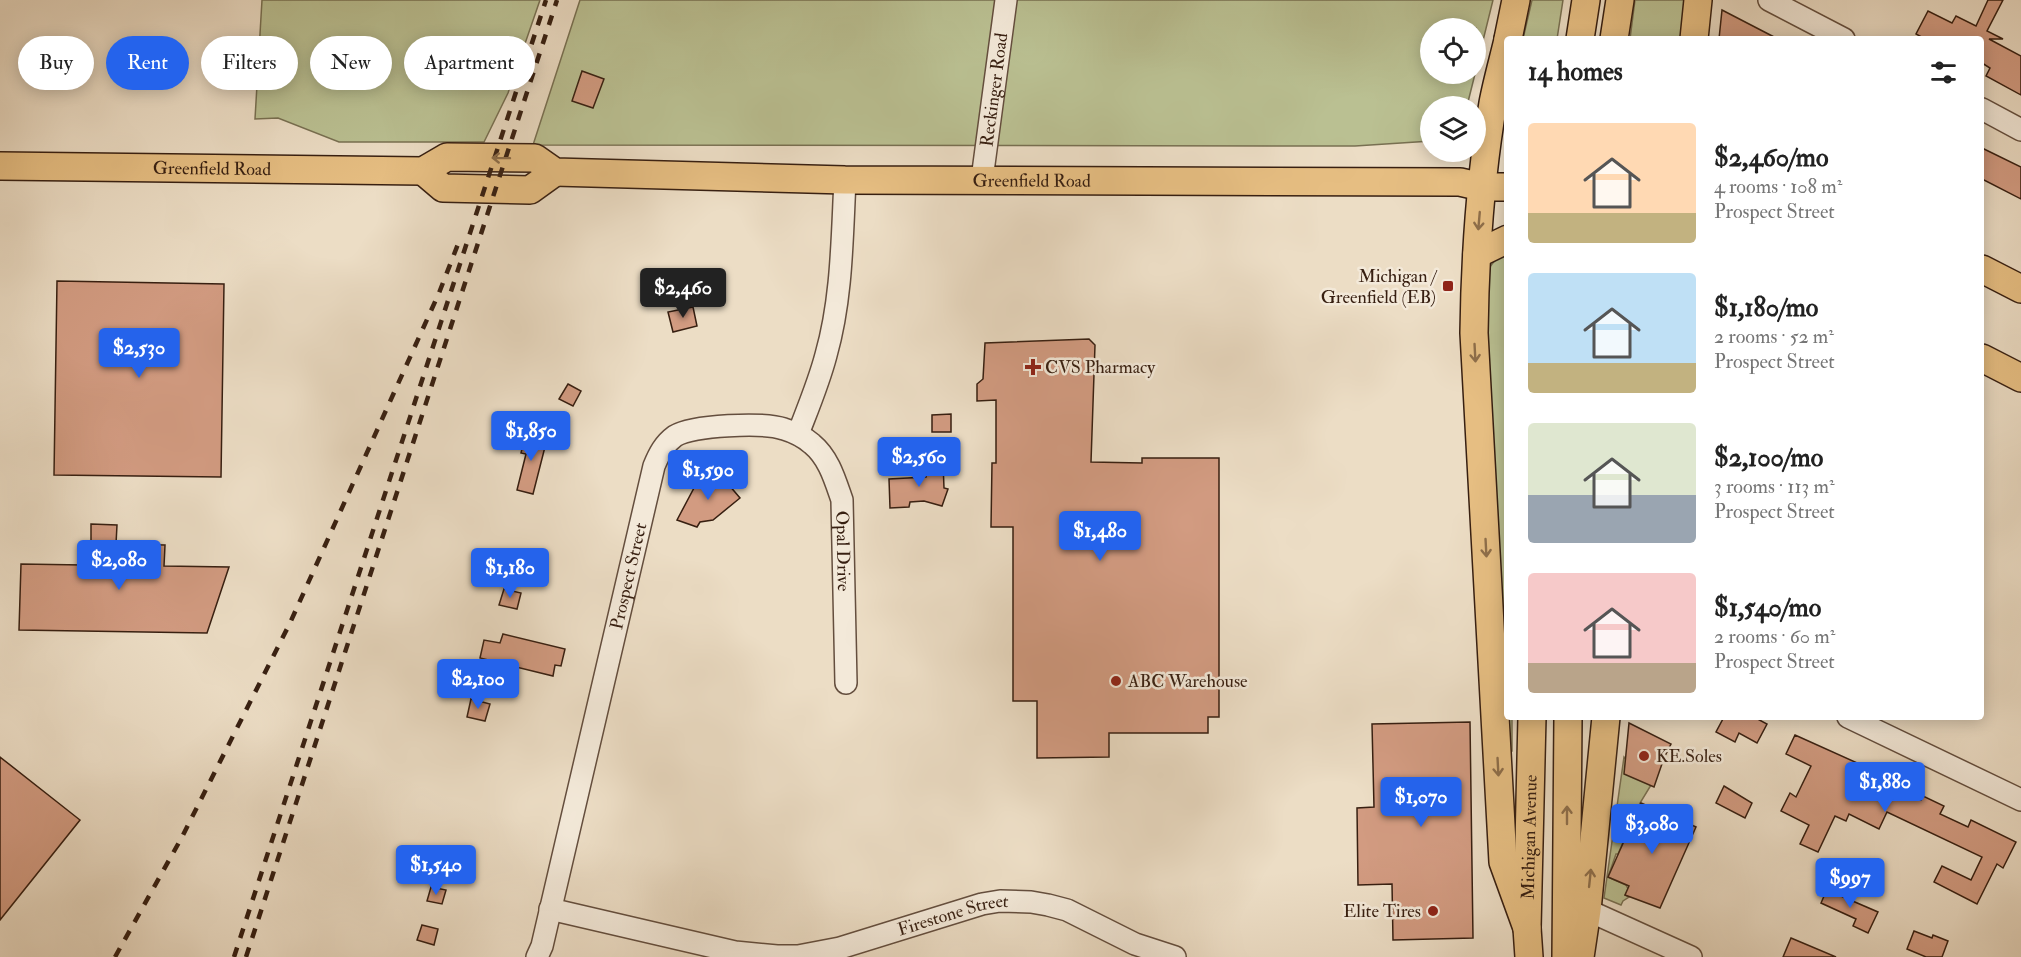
<!DOCTYPE html>
<html lang="en">
<head>
<meta charset="utf-8">
<style>
  :root { --surface:#fff; --page:#f2f2f2; --text:#222; --muted:#767676; --accent:#2563eb }
  body { margin:0; font-family:"IM FELL Double Pica",serif; background:var(--page); color:var(--text); height:100vh; display:flex; flex-direction:column; font-size:22px; white-space:nowrap }
  * { box-sizing:border-box; margin:0 }
  p { font-size:20px; color:var(--muted) }
  .icon { flex:none; width:33px; height:33px; fill:none; stroke:currentColor; stroke-width:2; stroke-linecap:round; stroke-linejoin:round }
  .map { position:relative; flex:1; overflow:hidden }
  .side { position:absolute; left:1504px; top:36px; width:480px; height:684px; display:flex; flex-direction:column; background:var(--surface); border-radius:6px; box-shadow:0 3px 15px #0003 }
  .side>* { flex:none }
  .banner { position:absolute; left:18px; top:36px; width:570px; height:54px; display:flex; gap:12px }
  .fabs { position:absolute; left:1420px; top:18px; display:grid; gap:12px }
  .fabs a { display:grid; place-items:center; width:66px; height:66px; border-radius:50%; background:var(--surface); box-shadow:0 3px 15px #0003; font-size:30px }
  .price { position:absolute; translate:-50% -51px; padding:0 14px; border-radius:6px; background:var(--accent); color:#fff; font-size:20px; line-height:39px; filter:drop-shadow(0 2px 3px #0008) }
  .price::after { content:''; position:absolute; left:50%; top:36px; width:18px; height:14px; margin-left:-9px; background:inherit; clip-path:polygon(0 0,100% 0,50% 100%) }
  .price.on { background:#222; color:#fff }
  ul { padding:0; list-style:none }
  li { display:flex; align-items:center; gap:18px; height:150px; padding:0 24px }
  li span { display:grid; place-items:center; flex:none; width:168px; height:120px; border-radius:6px; color:#555 }
  li>.icon { margin-inline-start:auto }
  span .icon { width:72px; height:72px; fill:#fffc; stroke-width:1 }
  li b { font-size:26px }
  h2 { display:flex; justify-content:space-between; align-items:center; height:72px; padding:0 24px; font-size:26px }
  .pill { padding:0 21px; border-radius:27px; background:var(--surface); box-shadow:0 3px 15px #0003; font-size:21px; line-height:54px }
  .pill.on { background:var(--accent); color:#fff }
  .map>svg:first-child { display:block }
  .green { fill:#bac092; stroke:#787052; stroke-width:1.5 }
  .building { fill:#d29b81; stroke:#371f11; stroke-width:1.5 }
  .lines { fill:none; stroke-linecap:round; stroke-linejoin:round }
  .minor-casing { stroke:#644e3e; stroke-width:24 }
  .major-casing { stroke:#371f11; stroke-width:30 }
  .minor { stroke:#f3e9d9; stroke-width:21 }
  .major { stroke:#e6be82; stroke-width:27 }
  .rail { stroke:#371f11; stroke-width:4.5; stroke-dasharray:10 10; stroke-linecap:butt }
  .oneway { stroke:#8e6e4a }
  .poi-dot { fill:#8f2418; stroke:#f3e9d9; stroke-width:2 }
  .labels { text-anchor:middle; dominant-baseline:central; stroke-width:5; stroke-linejoin:round; paint-order:stroke }
  .street-label { font-size:18px; fill:#371f11; stroke:#f3e9d9 }
  .poi-label { font-size:18px; fill:#371f11; stroke:#f3e9d9; text-anchor:start }
</style>
</head>
<body>
<div class="map">
<svg width="2021" height="957" viewBox="0 0 2021 957">
  <rect width="100%" height="100%" fill="#ecddc5"/>
  <filter id="stains"><feTurbulence type="fractalNoise" baseFrequency=".00333" numOctaves="4"/><feColorMatrix values="0 0 0 0 .2 0 0 0 0 .09 0 0 0 0 .02 0 0 0 .5 -.17"/></filter>
  <radialGradient id="worn" r=".72"><stop offset=".6" stop-color="#630" stop-opacity="0"/><stop offset="1" stop-color="#630" stop-opacity=".3"/></radialGradient>
  <!-- green -->
  <g class="green">
    <polygon points="262,0 540,0 508,93 484,142 339,142 278,118 255,119"/>
    <polygon points="580,0 1493,0 1476,69 1476,28 1431,28 1431,74 1475,74 1467,106 1431,106 1431,141 1355,146 533,145"/>
    <polygon points="1532,0 1563,0 1557,39 1523,39"/>
    <polygon points="1635,0 1686,0 1681,39 1630,39"/>
    <path d="M1507,250L1508,717H1512V751H1509L1488,349C1488,330 1483,282 1490,267C1494,260 1501,255 1507,250Z"/>
    <polygon points="1624,757 1651,785 1640,803 1618,854 1616,854 1608,877 1626,885 1628,889 1625,895 1629,897 1623,901 1621,905 1604,898"/>
  </g>
  <!-- building -->
  <g class="building">
    <polygon points="1988,0 2003,0 1987,31 2003,39 1989,39 2021,56 2021,95 1986,76 1990,68 1982,63 1982,39 1925,39 1916,34 1928,11 1952,23 1956,16 1976,26"/>
    <polygon points="1722,10 1778,39 1719,39"/>
    <polygon points="582,71 604,79 593,108 572,101"/>
    <polygon points="1982,148 2021,167 2021,199 1982,179"/>
    <polygon points="57,281 224,284 221,477 54,475"/>
    <polygon points="693,307 697,326 673,332 668,312"/>
    <polygon points="1089,339 1095,345 1091,462 1142,463 1142,458 1219,458 1219,717 1208,717 1208,733 1109,733 1109,757 1037,758 1037,701 1013,701 1013,527 991,527 992,463 996,463 996,400 977,401 977,384 983,379 985,343"/>
    <polygon points="568,384 581,391 573,406 559,399"/>
    <polygon points="951,414 951,432 932,432 932,415"/>
    <polygon points="526,433 547,439 533,494 517,490 526,454 521,453"/>
    <polygon points="943,462 944,488 948,489 942,506 924,501 910,502 909,507 890,508 889,479 926,477 925,463"/>
    <polygon points="717,471 740,498 713,520 700,522 697,527 677,520 694,488"/>
    <polygon points="91,524 117,525 116,544 165,545 164,566 229,567 207,633 19,630 21,564 83,565 84,544 91,544"/>
    <polygon points="505,550 524,555 520,572 501,568"/>
    <polygon points="504,589 521,593 517,609 499,605"/>
    <polygon points="503,634 565,649 561,666 555,665 553,676 480,658 484,640 500,643"/>
    <polygon points="471,699 490,704 485,721 467,717"/>
    <polygon points="1724,717 1754,717 1767,724 1757,743 1739,733 1735,742 1716,732"/>
    <polygon points="1470,722 1473,938 1393,940 1392,884 1358,885 1357,808 1374,807 1372,724"/>
    <polygon points="1629,723 1671,744 1664,758 1654,787 1624,774"/>
    <polygon points="1795,735 1895,780 1892,786 1921,800 1923,796 1944,806 1940,814 1968,827 1971,820 2016,842 2003,868 1997,864 1977,904 1934,882 1942,866 1971,880 1982,857 1887,812 1879,829 1849,814 1846,821 1835,816 1818,852 1800,844 1809,825 1781,811 1790,793 1796,797 1811,766 1786,754"/>
    <polygon points="0,757 80,820 0,920"/>
    <polygon points="1724,786 1752,803 1745,818 1716,803"/>
    <polygon points="1641,803 1696,827 1660,908 1625,895 1629,886 1608,877"/>
    <polygon points="431,887 446,890 442,904 427,901"/>
    <polygon points="1828,887 1842,893 1841,896 1878,912 1868,933 1853,926 1856,919 1821,903"/>
    <polygon points="422,925 438,929 434,945 417,940"/>
    <polygon points="1914,931 1932,938 1933,935 1948,941 1942,957 1926,957 1907,949"/>
    <polygon points="1791,938 1836,957 1783,957"/>
  </g>
  <g class="lines">
    <!-- minor casing -->
    <g class="minor-casing">
      <g id="minor">
        <polyline points="1769,0 1844,39"/>
        <polyline points="1982,109 2021,130"/>
        <path id="s1" d="M982,179L1006,0"/>
        <path d="M798,434C808,408 819,382 826,355C842,299 842,239 845,180"/>
        <polyline points="1848,717 2021,800"/>
        <path id="s2" d="M550,909L735,952L777,956H798L840,948L982,904L1000,901L1031,902L1048,905L1067,910L1135,944L1175,957"/>
        <polyline points="1587,910 1691,957"/>
        <path id="s3" d="M537,957L542,946L654,466C659,454 664,444 675,436C693,425 763,422 784,429C794,432 804,437 812,444C829,458 835,480 842,500L846,683"/>
      </g>
    </g>
    <!-- major casing -->
    <g class="major-casing">
      <g id="major">
        <polyline points="1508,39 1516,0"/>
        <polyline points="1580,39 1586,0"/>
        <polyline points="1614,39 1620,0"/>
        <polyline points="1694,39 1698,0"/>
        <path d="M1508,40C1503,61 1497,82 1493,103C1480,179 1475,257 1474,333L1503,862L1527,928"/>
        <path id="s4" d="M0,166L423,171L447,157L535,158L555,172L845,180L1460,182L1482,187H1508"/>
        <polyline points="423,171 443,188 530,190 555,172"/>
        <polyline points="1477,254 1508,239"/>
        <polyline points="1982,269 2021,289"/>
        <polyline points="1982,358 2021,378"/>
        <path id="s5" d="M1529,957L1527,928L1532,717"/>
        <polyline points="1566,957 1568,717"/>
        <polyline points="1580,957 1587,910 1606,717"/>
      </g>
    </g>
    <!-- minor -->
    <use href="#minor" class="minor"/>
    <!-- major -->
    <use href="#major" class="major"/>
    <!-- rail -->
    <g class="rail">
      <polyline points="115,957 182,837 290,623 439,293 460,239"/>
      <polyline points="234,957 546,0"/>
      <polyline points="246,957 557,0"/>
    </g>
  </g>
  <!-- one-way arrows -->
  <defs><path id="oneway-shaft" d="M-6 0H5M1.5-3L5.5 0L1.5 3" fill="none" stroke-width="1.6" stroke-linecap="round" stroke-linejoin="round" transform="scale(1.5)"/></defs>
  <g class="oneway">
    <use href="#oneway-shaft" transform="translate(501 158) rotate(-179)"/>
    <use href="#oneway-shaft" transform="translate(1479 221) rotate(95)"/>
    <use href="#oneway-shaft" transform="translate(1475 353) rotate(87)"/>
    <use href="#oneway-shaft" transform="translate(1486 548) rotate(87)"/>
    <use href="#oneway-shaft" transform="translate(1498 767) rotate(87)"/>
    <use href="#oneway-shaft" transform="translate(1567 815) rotate(-90)"/>
    <use href="#oneway-shaft" transform="translate(1590 878) rotate(-84)"/>
  </g>
  <!-- markers -->
  <g class="poi-dot">
    <rect x="1442" y="280" width="12" height="12" rx="3"/>
    <path d="M1030 358h6v6h6v6h-6v6h-6v-6h-6v-6h6z"/>
    <circle cx="1116" cy="681" r="6"/>
    <circle cx="1644" cy="756" r="6"/>
    <circle cx="1433" cy="911" r="6"/>
  </g>
  <g class="labels">
    <!-- street labels -->
    <g class="street-label">
      <text stroke="none"><textPath href="#s1" startOffset="90">Reckinger Road</textPath></text>
      <text stroke="none"><textPath href="#s4" startOffset="212">Greenfield Road</textPath></text>
      <text stroke="none"><textPath href="#s4" startOffset="1040">Greenfield Road</textPath></text>
      <text stroke="none"><textPath href="#s3" startOffset="800">Opal Drive</textPath></text>
      <text stroke="none"><textPath href="#s3" startOffset="392">Prospect Street</textPath></text>
      <text stroke="none"><textPath href="#s5" startOffset="120">Michigan Avenue</textPath></text>
      <text stroke="none"><textPath href="#s2" startOffset="414">Firestone Street</textPath></text>
    </g>
    <!-- poi labels -->
    <g class="poi-label">
      <text x="1436" y="276" text-anchor="end">Michigan /<tspan x="1436" dy="21">Greenfield (EB)</tspan></text>
      <text x="1045" y="367">CVS Pharmacy</text>
      <text x="1128" y="681">ABC Warehouse</text>
      <text x="1656" y="756">KE.Soles</text>
      <text x="1421" y="911" text-anchor="end">Elite Tires</text>
    </g>
  </g>
  <rect width="100%" height="100%" filter="url(#stains)"/>
  <rect width="100%" height="100%" fill="url(#worn)"/>
</svg>
<div class="fabs">
<a><svg class="icon" aria-label="locate" viewBox="0 0 24 24"><circle cx="12" cy="12" r="6"/><path d="M12 2v4M12 18v4M2 12h4M18 12h4"/></svg></a>
<a><svg class="icon" aria-label="layers" viewBox="0 0 24 24"><path d="M12 4l9 5-9 5-9-5zM3 14l9 5 9-5"/></svg></a>
</div>
<b class="price on" style="left:683px;top:319px">$2,460</b>
<b class="price" style="left:139px;top:379px">$2,530</b>
<b class="price" style="left:531px;top:462px">$1,850</b>
<b class="price" style="left:919px;top:488px">$2,560</b>
<b class="price" style="left:708px;top:501px">$1,590</b>
<b class="price" style="left:1100px;top:562px">$1,480</b>
<b class="price" style="left:119px;top:591px">$2,080</b>
<b class="price" style="left:510px;top:599px">$1,180</b>
<b class="price" style="left:478px;top:710px">$2,100</b>
<b class="price" style="left:1885px;top:813px">$1,880</b>
<b class="price" style="left:1421px;top:828px">$1,070</b>
<b class="price" style="left:1652px;top:855px">$3,080</b>
<b class="price" style="left:436px;top:896px">$1,540</b>
<b class="price" style="left:1850px;top:909px">$997</b>
<div class="banner">
<a class="pill">Buy</a>
<a class="pill on">Rent</a>
<a class="pill">Filters</a>
<a class="pill">New</a>
<a class="pill">Apartment</a>
</div>
<section class="side">
<h2>14 homes<svg class="icon" aria-label="filters" viewBox="0 0 24 24"><path d="M4 7h16M4 17h16"/><circle cx="9" cy="7" r="2"/><circle cx="15" cy="17" r="2"/></svg></h2>
<ul>
<li><span style="background:linear-gradient(#ffd9b3 75%,#c2b280 0)"><svg class="icon" aria-label="home" viewBox="0 0 24 24"><path d="M3 11l9-7 9 7M6 9v11h12V9"/></svg></span><div><b>$2,460/mo</b><p>4 rooms · 108 m²</p><p>Prospect Street</p></div></li>
<li><span style="background:linear-gradient(#bfe0f5 75%,#c2b280 0)"><svg class="icon" aria-label="home" viewBox="0 0 24 24"><path d="M3 11l9-7 9 7M6 9v11h12V9"/></svg></span><div><b>$1,180/mo</b><p>2 rooms · 52 m²</p><p>Prospect Street</p></div></li>
<li><span style="background:linear-gradient(#dfe7d0 60%,#9aa5b1 0)"><svg class="icon" aria-label="home" viewBox="0 0 24 24"><path d="M3 11l9-7 9 7M6 9v11h12V9"/></svg></span><div><b>$2,100/mo</b><p>3 rooms · 113 m²</p><p>Prospect Street</p></div></li>
<li><span style="background:linear-gradient(#f6c9c9 75%,#b9a48a 0)"><svg class="icon" aria-label="home" viewBox="0 0 24 24"><path d="M3 11l9-7 9 7M6 9v11h12V9"/></svg></span><div><b>$1,540/mo</b><p>2 rooms · 60 m²</p><p>Prospect Street</p></div></li>
</ul>
</section>
</div>
</body>
</html>
